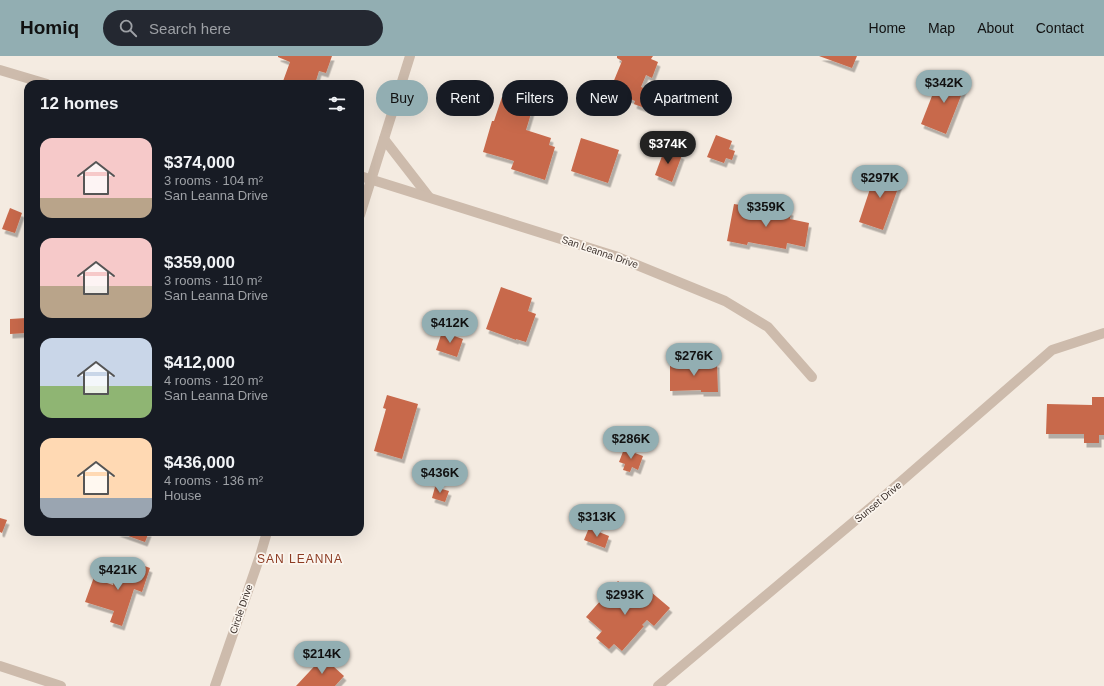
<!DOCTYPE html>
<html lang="en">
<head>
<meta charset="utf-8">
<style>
  :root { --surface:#171b24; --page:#242831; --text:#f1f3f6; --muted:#9ea1a6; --accent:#92aeb2 }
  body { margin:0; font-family:Helvetica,sans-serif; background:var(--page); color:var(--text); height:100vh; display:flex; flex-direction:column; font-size:15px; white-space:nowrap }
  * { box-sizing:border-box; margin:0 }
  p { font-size:13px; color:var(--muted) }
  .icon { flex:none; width:22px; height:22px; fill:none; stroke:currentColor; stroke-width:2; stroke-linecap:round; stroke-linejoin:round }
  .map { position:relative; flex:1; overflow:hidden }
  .sheet { position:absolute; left:24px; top:24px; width:340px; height:456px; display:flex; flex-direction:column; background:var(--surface); border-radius:12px; box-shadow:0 4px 16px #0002 }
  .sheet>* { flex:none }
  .top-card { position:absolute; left:376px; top:24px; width:380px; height:36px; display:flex; gap:8px }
  .price { position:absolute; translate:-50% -34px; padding:0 9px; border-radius:14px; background:var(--accent); color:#111; font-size:13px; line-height:26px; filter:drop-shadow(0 1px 2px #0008) }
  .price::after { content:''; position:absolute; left:50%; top:24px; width:12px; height:9px; margin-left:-6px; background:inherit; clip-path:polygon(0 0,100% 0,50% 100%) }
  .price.selected { background:#222; color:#fff }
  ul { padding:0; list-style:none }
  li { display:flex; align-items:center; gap:12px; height:100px; padding:0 16px }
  li span { display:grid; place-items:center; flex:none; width:112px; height:80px; border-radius:12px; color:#555 }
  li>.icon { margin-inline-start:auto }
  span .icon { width:48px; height:48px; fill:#fffc; stroke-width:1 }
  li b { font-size:17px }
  h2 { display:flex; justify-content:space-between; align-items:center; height:48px; padding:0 16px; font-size:17px }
  .chip { padding:0 14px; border-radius:18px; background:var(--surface); box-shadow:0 4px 16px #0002; font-size:14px; line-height:36px }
  .chip.selected { background:var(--accent); color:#111 }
  header { display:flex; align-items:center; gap:24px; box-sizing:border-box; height:56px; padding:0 20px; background:var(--accent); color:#111 }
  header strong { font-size:19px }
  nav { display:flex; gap:22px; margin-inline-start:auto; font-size:14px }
  .search { width:280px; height:36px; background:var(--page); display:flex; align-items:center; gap:10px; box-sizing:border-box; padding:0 14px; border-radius:22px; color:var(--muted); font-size:15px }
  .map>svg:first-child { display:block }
  .building { fill:#c8694b; filter:url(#shadow) }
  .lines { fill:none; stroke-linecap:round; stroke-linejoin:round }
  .minor { stroke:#cdbbac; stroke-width:10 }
  .labels { text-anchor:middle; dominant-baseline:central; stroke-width:3.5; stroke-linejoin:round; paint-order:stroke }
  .street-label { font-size:10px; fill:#3b302b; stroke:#fbf5ee }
  .quarter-label { font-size:12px; letter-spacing:1px; fill:#8c3b22; stroke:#fbf5ee }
</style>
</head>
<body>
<header>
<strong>Homiq</strong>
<div class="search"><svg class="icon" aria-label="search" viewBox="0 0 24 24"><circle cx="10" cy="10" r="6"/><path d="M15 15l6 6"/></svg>Search here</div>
<nav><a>Home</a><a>Map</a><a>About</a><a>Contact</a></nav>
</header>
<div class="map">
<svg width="1104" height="630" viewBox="0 0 1104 630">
  <defs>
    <filter id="shadow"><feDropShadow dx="2.5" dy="4.5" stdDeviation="0" flood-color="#0004"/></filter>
  </defs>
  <rect width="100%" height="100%" fill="#f4ebe1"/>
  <!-- building -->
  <g class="building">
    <polygon points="278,0 332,0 326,17 319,15 315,28 282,28 290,6 278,1"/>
    <polygon points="617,0 653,0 651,3 658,6 652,22 646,19 641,31 654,36 647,53 634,48 635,45 610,34 622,5 617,2"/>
    <polygon points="819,0 857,0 852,12"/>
    <polygon points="941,17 966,27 946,78 921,68"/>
    <polygon points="502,41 533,51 526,74 551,82 549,89 555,91 545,124 511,113 514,105 483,96 492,65 494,65"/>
    <polygon points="716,79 732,85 729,93 735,95 732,104 726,102 724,107 707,101"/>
    <polygon points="581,82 619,94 608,127 571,115"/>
    <polygon points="665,92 682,99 672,126 655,119"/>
    <polygon points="877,112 902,121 883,174 859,166"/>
    <polygon points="734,148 753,151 752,156 763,158 764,150 791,155 790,163 809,167 805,191 787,187 786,193 748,186 747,189 727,185"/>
    <polygon points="10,152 22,157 15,177 2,173"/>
    <polygon points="28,168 28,180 24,178"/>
    <polygon points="501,231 532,242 528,255 536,258 526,286 516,283 516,284 486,273"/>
    <polygon points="26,262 27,277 10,278 10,263"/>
    <polygon points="442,276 463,283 457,301 436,294"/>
    <polygon points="717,307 718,336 701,336 701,334 670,335 670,308"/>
    <polygon points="387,339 418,348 402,403 374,395 386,353 383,352"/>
    <polygon points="1092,341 1104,341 1104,379 1099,379 1099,387 1084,387 1084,378 1046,378 1047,348 1092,349"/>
    <polygon points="624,393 643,400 638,414 632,411 630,416 623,414 625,408 619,406"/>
    <polygon points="435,431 449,435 445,446 432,442"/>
    <polygon points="0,462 7,464 2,477 0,476"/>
    <polygon points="589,472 609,480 605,492 584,484"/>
    <polygon points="117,476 149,476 145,486"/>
    <polygon points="128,504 150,512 142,536 134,533 122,570 110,566 114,555 85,546 94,521 105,524 104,526 113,529 117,515 124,517"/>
    <polygon points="618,525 641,546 651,536 670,552 654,570 647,564 642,569 644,570 622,595 614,588 609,593 596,582 602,575 586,561"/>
    <polygon points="323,601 344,620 335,630 296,630"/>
  </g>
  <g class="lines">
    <!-- minor -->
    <g class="minor">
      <polyline points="0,14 47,28"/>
      <polyline points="384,83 429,141"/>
      <polyline points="360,120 615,200 725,245 768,271 812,321"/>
      <polyline points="360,159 410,0"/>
      <polyline points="0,610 61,630"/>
      <polyline points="215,630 260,500 267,476"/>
      <polyline points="658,630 882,442 1052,294 1104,277"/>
    </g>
  </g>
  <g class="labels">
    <!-- street labels -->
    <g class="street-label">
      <text transform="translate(600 196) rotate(19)">San Leanna Drive</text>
      <text transform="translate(878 446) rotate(-40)">Sunset Drive</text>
      <text transform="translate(241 553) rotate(-71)">Circle Drive</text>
    </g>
    <!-- quarter labels -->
    <g class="quarter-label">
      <text x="300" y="503">SAN LEANNA</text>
    </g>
  </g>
</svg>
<b class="price" style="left:944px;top:48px">$342K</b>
<b class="price selected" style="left:668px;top:109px">$374K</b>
<b class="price" style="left:880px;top:143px">$297K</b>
<b class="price" style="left:766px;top:172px">$359K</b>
<b class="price" style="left:450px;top:288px">$412K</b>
<b class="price" style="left:694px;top:321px">$276K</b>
<b class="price" style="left:631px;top:404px">$286K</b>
<b class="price" style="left:440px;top:438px">$436K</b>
<b class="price" style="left:597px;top:482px">$313K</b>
<b class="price" style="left:118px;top:535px">$421K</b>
<b class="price" style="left:625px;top:560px">$293K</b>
<b class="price" style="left:322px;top:619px">$214K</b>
<div class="top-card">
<a class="chip selected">Buy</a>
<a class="chip">Rent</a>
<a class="chip">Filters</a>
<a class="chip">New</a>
<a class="chip">Apartment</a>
</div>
<section class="sheet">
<h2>12 homes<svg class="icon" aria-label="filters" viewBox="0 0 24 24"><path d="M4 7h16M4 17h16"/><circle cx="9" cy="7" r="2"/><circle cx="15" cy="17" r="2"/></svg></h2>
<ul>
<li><span style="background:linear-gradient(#f6c9c9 75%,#b9a48a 0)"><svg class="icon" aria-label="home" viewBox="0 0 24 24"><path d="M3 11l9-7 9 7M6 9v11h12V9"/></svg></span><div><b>$374,000</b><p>3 rooms · 104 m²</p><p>San Leanna Drive</p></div></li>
<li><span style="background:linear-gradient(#f6c9c9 60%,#b9a48a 0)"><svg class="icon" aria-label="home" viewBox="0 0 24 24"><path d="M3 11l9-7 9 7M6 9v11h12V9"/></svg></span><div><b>$359,000</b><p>3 rooms · 110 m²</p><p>San Leanna Drive</p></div></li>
<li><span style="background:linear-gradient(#c9d6e8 60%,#8fb573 0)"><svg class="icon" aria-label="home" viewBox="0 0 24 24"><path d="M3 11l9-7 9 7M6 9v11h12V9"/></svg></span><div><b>$412,000</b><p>4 rooms · 120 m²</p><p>San Leanna Drive</p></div></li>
<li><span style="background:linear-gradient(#ffd9b3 75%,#9aa5b1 0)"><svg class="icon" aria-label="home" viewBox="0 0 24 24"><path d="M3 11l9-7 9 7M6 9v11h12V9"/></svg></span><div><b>$436,000</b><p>4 rooms · 136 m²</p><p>House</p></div></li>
</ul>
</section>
</div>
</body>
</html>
